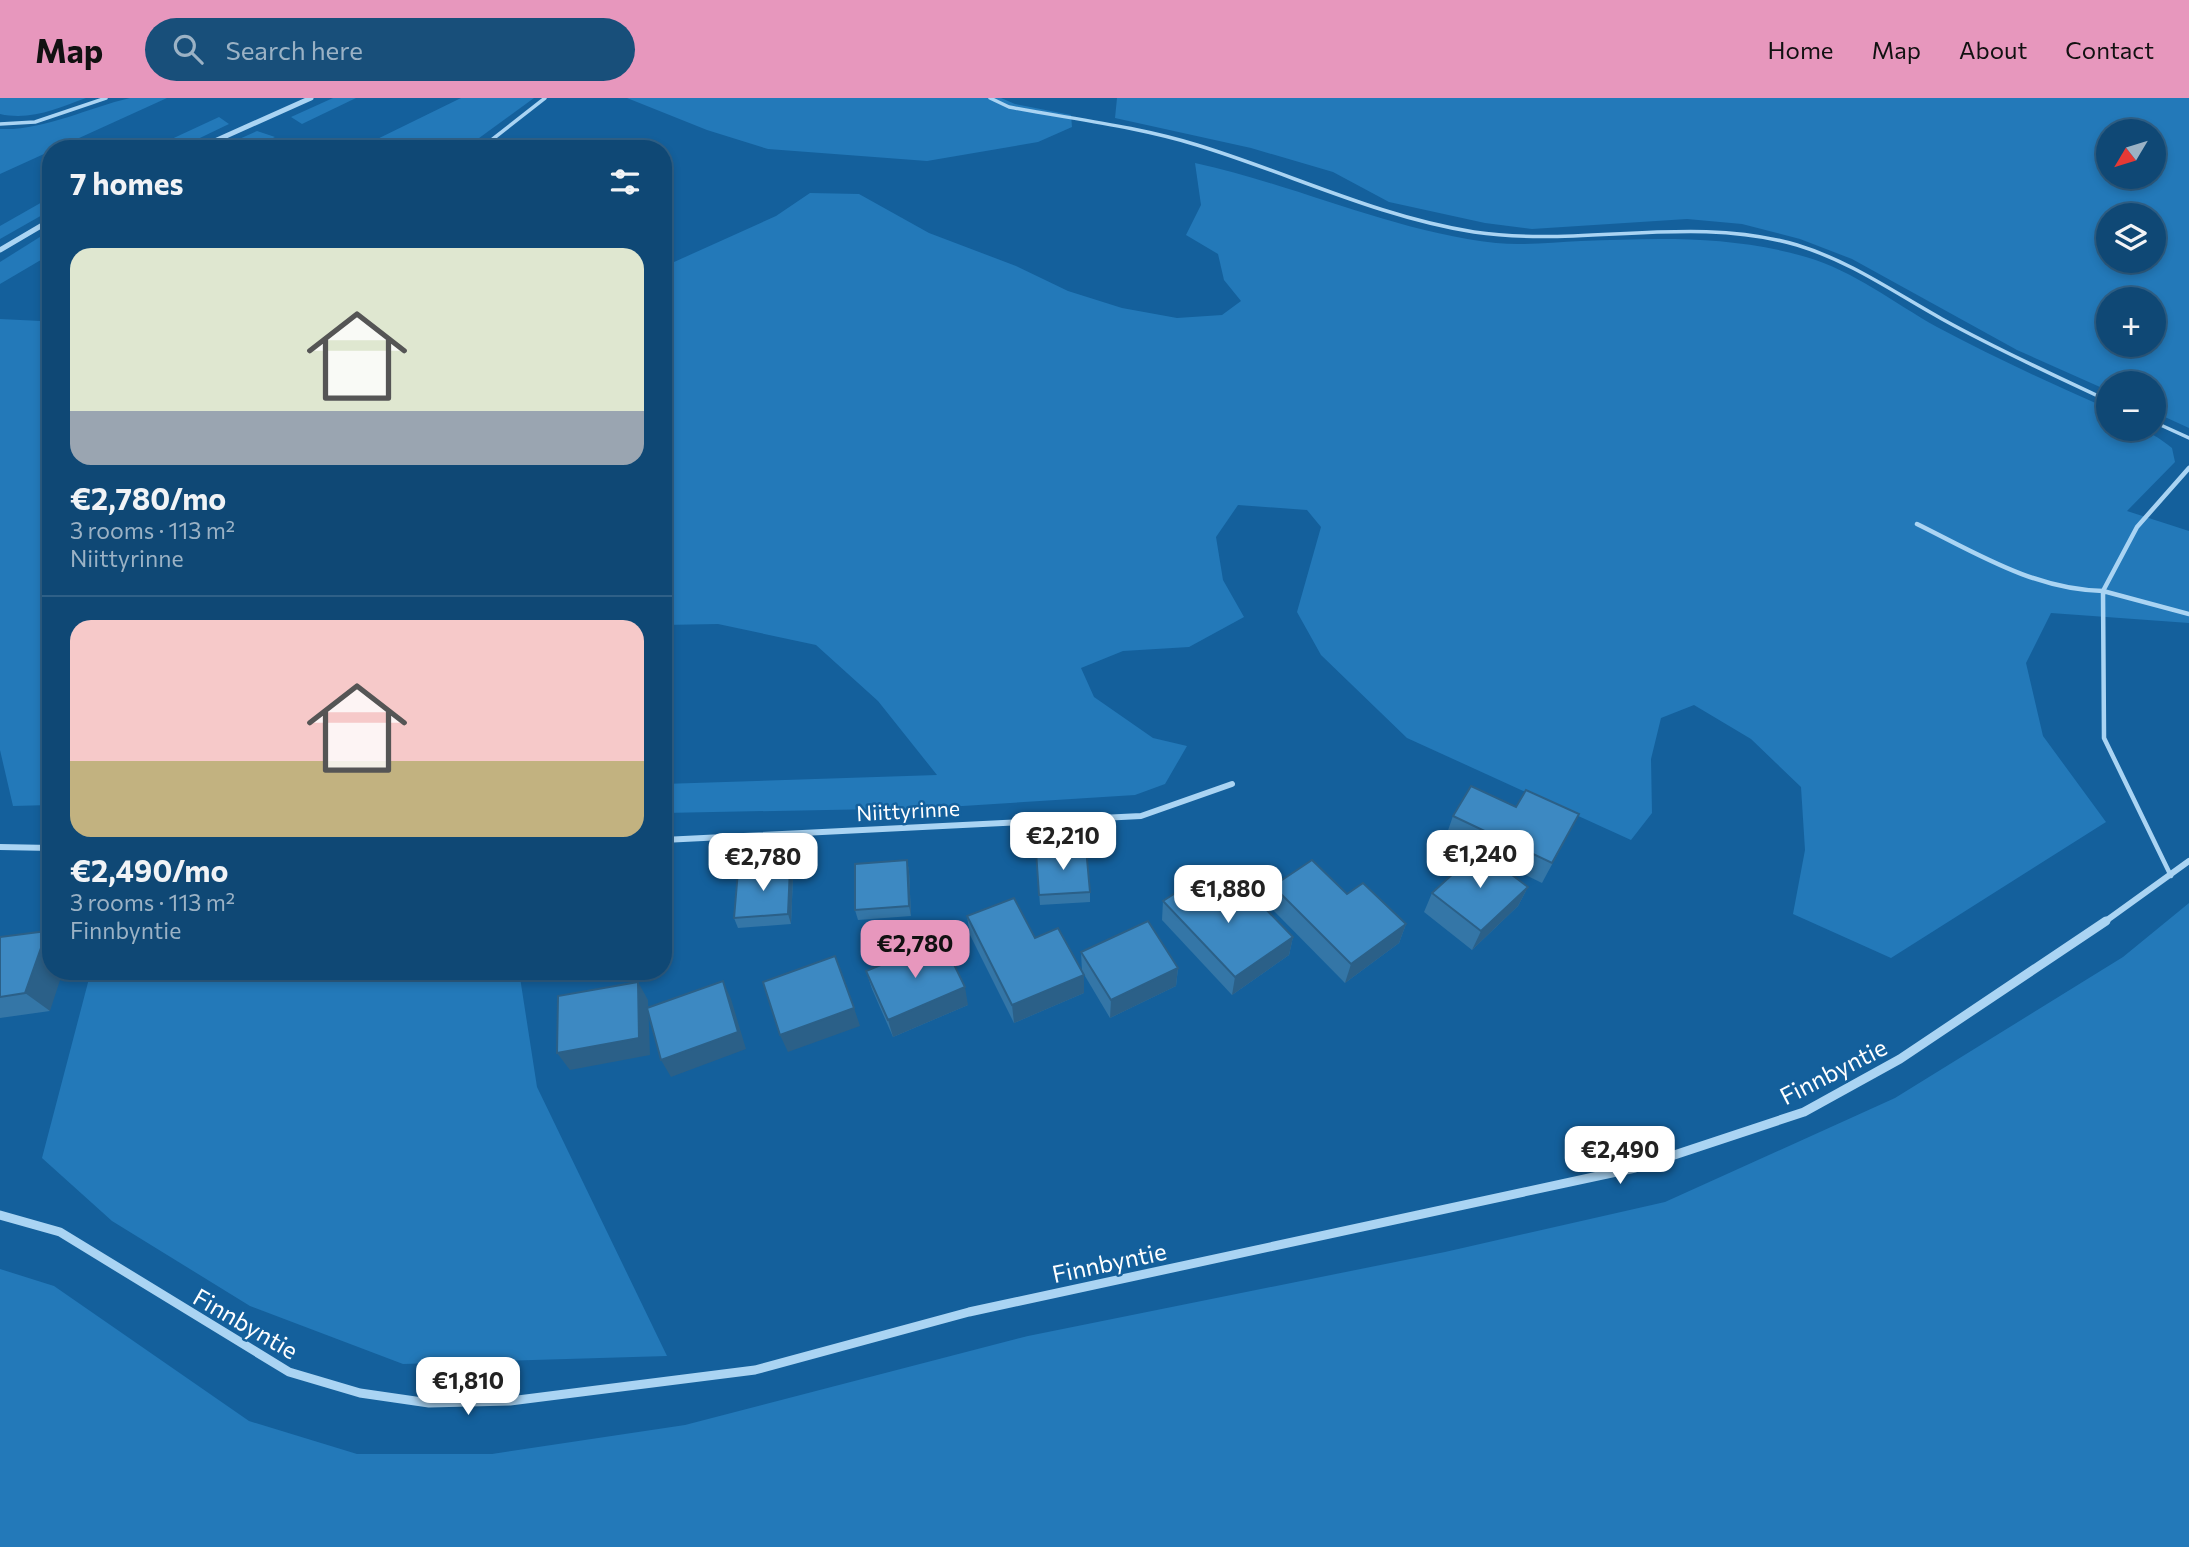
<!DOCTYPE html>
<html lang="en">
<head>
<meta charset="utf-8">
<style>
  :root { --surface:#0f4875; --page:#184f7a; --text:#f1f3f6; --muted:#9bb2c5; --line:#2f6087; --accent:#e797bd }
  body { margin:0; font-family:Commissioner,sans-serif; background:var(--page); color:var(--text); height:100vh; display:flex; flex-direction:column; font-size:26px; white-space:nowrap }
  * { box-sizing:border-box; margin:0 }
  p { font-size:23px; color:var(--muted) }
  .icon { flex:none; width:38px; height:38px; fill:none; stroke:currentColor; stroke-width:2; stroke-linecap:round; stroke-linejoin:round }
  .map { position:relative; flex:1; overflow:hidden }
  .drawer { position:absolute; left:42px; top:42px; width:630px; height:840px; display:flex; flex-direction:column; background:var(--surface); border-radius:28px; box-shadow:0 4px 10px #0003,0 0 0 2px var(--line) }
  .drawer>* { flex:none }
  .needle { width:46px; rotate:232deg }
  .controls { position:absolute; left:2096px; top:21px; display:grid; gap:14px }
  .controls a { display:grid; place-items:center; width:70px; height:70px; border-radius:50%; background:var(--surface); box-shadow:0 4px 10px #0003,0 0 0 2px var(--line); font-size:35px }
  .price { position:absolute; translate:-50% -60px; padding:0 16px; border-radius:14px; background:#fff; color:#222; font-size:23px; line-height:46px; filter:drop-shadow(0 2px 4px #0008) }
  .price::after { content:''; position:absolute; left:50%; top:42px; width:21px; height:16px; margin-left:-10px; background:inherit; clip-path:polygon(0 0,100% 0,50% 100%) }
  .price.active { background:var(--accent); color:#111 }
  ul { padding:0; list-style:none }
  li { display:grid; align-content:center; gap:14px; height:371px; padding:0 28px }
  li+li { border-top:2px solid var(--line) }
  li span { display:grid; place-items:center; height:217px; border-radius:21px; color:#555 }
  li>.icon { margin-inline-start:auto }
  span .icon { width:126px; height:126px; fill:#fffc; stroke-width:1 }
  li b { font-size:30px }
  h2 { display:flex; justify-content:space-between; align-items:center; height:84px; padding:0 28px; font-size:30px }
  header { display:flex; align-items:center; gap:42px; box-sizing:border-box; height:98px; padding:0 35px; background:var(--accent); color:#111 }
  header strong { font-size:33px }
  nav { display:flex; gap:38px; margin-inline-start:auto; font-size:24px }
  .search { width:490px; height:63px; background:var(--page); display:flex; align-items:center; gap:18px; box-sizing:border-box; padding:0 24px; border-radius:38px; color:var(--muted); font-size:26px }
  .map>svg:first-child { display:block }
  .green { fill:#2379b9; fill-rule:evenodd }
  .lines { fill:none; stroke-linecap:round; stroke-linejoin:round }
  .path { stroke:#aad4f3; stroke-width:2.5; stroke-dasharray:2.5 3.5; stroke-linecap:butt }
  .service-far1 { stroke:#aad4f3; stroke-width:3.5 }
  .service { stroke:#aad4f3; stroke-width:4.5 }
  .minor-far2 { stroke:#aad4f3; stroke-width:5 }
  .minor-far1 { stroke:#aad4f3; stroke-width:6 }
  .minor { stroke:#aad4f3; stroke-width:9 }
  .wall { fill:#3476a7 }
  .shaded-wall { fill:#2b6088 }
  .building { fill:#3d89c2; stroke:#2b6088; stroke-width:2 }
  .labels { text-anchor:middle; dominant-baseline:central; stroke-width:5; stroke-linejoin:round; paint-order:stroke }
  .street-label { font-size:21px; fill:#fff; stroke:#14609c }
  .near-street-label { font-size:24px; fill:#fff; stroke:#14609c }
</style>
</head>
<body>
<header>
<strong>Map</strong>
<div class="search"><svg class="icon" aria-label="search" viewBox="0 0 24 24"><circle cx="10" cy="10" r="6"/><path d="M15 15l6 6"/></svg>Search here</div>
<nav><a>Home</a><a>Map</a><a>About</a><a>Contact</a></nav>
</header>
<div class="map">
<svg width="2189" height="1449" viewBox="0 0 2189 1449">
  <rect width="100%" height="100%" fill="#14609c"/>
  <!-- green -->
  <g class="green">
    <path d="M0,0H86C58,10 31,23 0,16Z"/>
    <path d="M130,0H167L0,76V31C43,33 87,10 130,0Z"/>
    <polygon points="333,0 356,0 302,26 291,19"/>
    <polygon points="461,0 534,0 464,51 363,48"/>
    <polygon points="627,0 1001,0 1015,6 1071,17 1072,29 1038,44 927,63 768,51 707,32"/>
    <path d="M1117,0H2189V330L2154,314V285H2109V293L2017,252L1852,161L1800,141L1742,126L1687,121L1532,131L1485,125L1389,104L1333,74L1251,50L1115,20ZM2109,33H2154V79H2109ZM2109,117H2154V163H2109ZM2109,201H2154V247H2109Z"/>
    <polygon points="219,19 229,26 177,51 150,51"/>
    <polygon points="257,33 275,39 249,51 217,51"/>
    <path d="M1195,65C1297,87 1394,134 1496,145C1524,148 1553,144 1581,143C1658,140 1731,137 1806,159C1854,173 1894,205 1937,229C1993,259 2050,285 2109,311V331C2140,331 2147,330 2172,350L2175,364L2127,413L2189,433V525L2051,515L2026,565L2043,638L2106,724L1891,860L1793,816L1805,752L1801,689L1751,641L1694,607L1661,620L1651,661L1652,715L1631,742L1407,640L1321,557L1297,514L1321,429L1307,412L1238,407L1216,439L1223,482L1244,519L1189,549L1123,553L1081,570L1094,599L1153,640L1187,648L1165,686L1135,697L931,710L663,715V686L937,677L878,603L816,547L718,526L663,527V169L776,118L810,95L859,96L929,135L1016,168L1068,193L1122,210L1177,220L1222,217L1241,203L1224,182L1218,156L1186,137L1201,107Z"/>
    <polygon points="51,99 51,112 0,141 0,128"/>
    <polygon points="51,132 51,156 0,186 0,164"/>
    <polygon points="51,218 51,707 13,708 0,652 0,221 41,223"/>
    <polygon points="2189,805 2189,1449 0,1449 0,1171 54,1188 249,1323 357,1356 492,1356 685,1327 1028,1238 1445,1154 1665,1104 1895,1000 2123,859"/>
    <polygon points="91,873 519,873 537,989 667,1258 403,1266 250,1208 112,1123 42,1060"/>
  </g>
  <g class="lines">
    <!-- path -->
    <polyline class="path" points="321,42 341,51"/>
    <!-- service-far1 -->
    <g class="service-far1">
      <path d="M990,0L1009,9C1072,21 1135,28 1197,47C1289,75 1378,119 1474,134C1581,150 1691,116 1797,147C1850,163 1895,195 1942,221C1996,251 2053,277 2109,303"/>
      <polyline points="0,26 35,24 106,0"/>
      <polyline points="480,51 545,0"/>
      <polyline points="2154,324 2189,340"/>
    </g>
    <!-- service -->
    <g class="service">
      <path d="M1917,426C1976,455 2035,492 2103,493L2137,429L2189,370"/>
      <polyline points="2171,778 2104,640 2103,493 2189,516"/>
    </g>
    <!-- minor-far2 -->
    <g class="minor-far2">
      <polyline points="197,51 311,0"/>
      <polyline points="0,152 51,122"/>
    </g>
    <!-- minor-far1 -->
    <g class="minor-far1">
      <polyline points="663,742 1141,718 1232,686"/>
      <polyline points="0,749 51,750"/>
      <polyline points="2103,825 2189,763"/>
    </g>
    <!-- minor -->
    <polyline class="minor" points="0,1117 60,1134 289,1274 360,1295 429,1305 510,1303 755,1272 969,1214 1635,1070 1804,1014 1900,961 2106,823"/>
  </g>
  <!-- wall -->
  <g class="wall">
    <polygon points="1516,709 1579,716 1542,785 1488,759 1528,789 1518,808 1472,852 1424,814 1432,795 1478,754 1446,738 1453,718"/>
    <polygon points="1036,753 1090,794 1090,804 1040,807"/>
    <polygon points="907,762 909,773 911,818 858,822 855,812"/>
    <polygon points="793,779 791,826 738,830 734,820"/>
    <polygon points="1273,788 1347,796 1406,826 1399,845 1345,885 1269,808"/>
    <polygon points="1163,803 1236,809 1293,839 1289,857 1232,897 1162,822"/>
    <polygon points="967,818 1035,840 1084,877 1084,895 1014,925 970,837"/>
    <polygon points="0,839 50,913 0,920"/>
    <polygon points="1081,854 1178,870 1176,888 1110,920 1082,873"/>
    <polygon points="866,873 968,907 893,939 872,891"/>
  </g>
  <!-- shaded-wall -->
  <g class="shaded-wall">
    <polygon points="907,762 909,773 911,818 909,808"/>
    <polygon points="790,769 793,779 791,826 788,816"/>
    <polygon points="1528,789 1518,808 1472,852 1481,833"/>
    <polygon points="1406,826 1399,845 1345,885 1351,866"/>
    <polygon points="47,833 51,836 51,873 63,873 50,913 25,895"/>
    <polygon points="1293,839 1289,857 1232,897 1235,879"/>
    <polygon points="1178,870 1176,888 1110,920 1111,902"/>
    <polygon points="1084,877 1084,895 1014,925 1012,907"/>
    <polygon points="723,883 731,901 746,951 671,979 661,962"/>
    <polygon points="638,884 648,902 650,957 570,972 557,955"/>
    <polygon points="965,889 968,907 893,939 888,922"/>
    <polygon points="854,910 860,928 788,954 780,937"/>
  </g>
  <!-- building -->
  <g class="building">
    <polygon points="1471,688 1516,709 1526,692 1579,716 1552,765 1453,718"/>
    <polygon points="1086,750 1090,794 1039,797 1036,753"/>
    <polygon points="1479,752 1528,789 1481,833 1432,795"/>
    <polygon points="907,762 909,808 855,812 855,766"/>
    <polygon points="1312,762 1347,796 1363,785 1406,826 1351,866 1273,788"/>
    <polygon points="790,769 788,816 734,820 738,773"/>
    <polygon points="1205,776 1236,809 1253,798 1293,839 1235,879 1163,803"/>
    <polygon points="1014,800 1035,840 1058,830 1084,877 1012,907 967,818"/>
    <polygon points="1148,823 1178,870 1111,902 1081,854"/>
    <polygon points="47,833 25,895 0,899 0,839"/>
    <polygon points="942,842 965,889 888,922 866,873"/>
    <polygon points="835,858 854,910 780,937 763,884"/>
    <polygon points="723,883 738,934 661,962 647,910"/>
    <polygon points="638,884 639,940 557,955 558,898"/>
  </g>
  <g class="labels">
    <!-- street labels -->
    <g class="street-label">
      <text transform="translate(908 712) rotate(-3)">Niittyrinne</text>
    </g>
    <!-- near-street labels -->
    <g class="near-street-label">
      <text transform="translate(1833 973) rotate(-27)">Finnbyntie</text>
      <text transform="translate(1109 1164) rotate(-12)">Finnbyntie</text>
      <text transform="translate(246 1225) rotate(30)">Finnbyntie</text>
    </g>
  </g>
</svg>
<div class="controls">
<a><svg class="needle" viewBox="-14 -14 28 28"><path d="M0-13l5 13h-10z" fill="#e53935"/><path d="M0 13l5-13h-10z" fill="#9bb2c5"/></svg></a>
<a><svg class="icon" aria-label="layers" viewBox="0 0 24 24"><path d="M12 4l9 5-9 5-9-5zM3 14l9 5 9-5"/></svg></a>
<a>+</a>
<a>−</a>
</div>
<b class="price" style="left:1063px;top:774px">€2,210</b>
<b class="price" style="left:1480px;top:792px">€1,240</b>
<b class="price" style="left:763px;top:795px">€2,780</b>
<b class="price" style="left:1228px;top:827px">€1,880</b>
<b class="price active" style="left:915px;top:882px">€2,780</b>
<b class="price" style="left:1620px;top:1088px">€2,490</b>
<b class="price" style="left:468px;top:1319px">€1,810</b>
<section class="drawer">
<h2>7 homes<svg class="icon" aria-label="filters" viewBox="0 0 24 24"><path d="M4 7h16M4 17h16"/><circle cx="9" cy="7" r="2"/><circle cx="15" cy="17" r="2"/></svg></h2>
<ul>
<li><span style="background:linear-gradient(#dfe7d0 75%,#9aa5b1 0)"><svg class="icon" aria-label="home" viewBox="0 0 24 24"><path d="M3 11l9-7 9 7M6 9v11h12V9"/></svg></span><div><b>€2,780/mo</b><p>3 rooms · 113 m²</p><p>Niittyrinne</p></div></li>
<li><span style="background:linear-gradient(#f6c9c9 65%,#c2b280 0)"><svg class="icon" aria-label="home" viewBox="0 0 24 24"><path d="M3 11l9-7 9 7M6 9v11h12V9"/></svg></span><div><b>€2,490/mo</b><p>3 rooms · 113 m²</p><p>Finnbyntie</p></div></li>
</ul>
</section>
</div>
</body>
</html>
